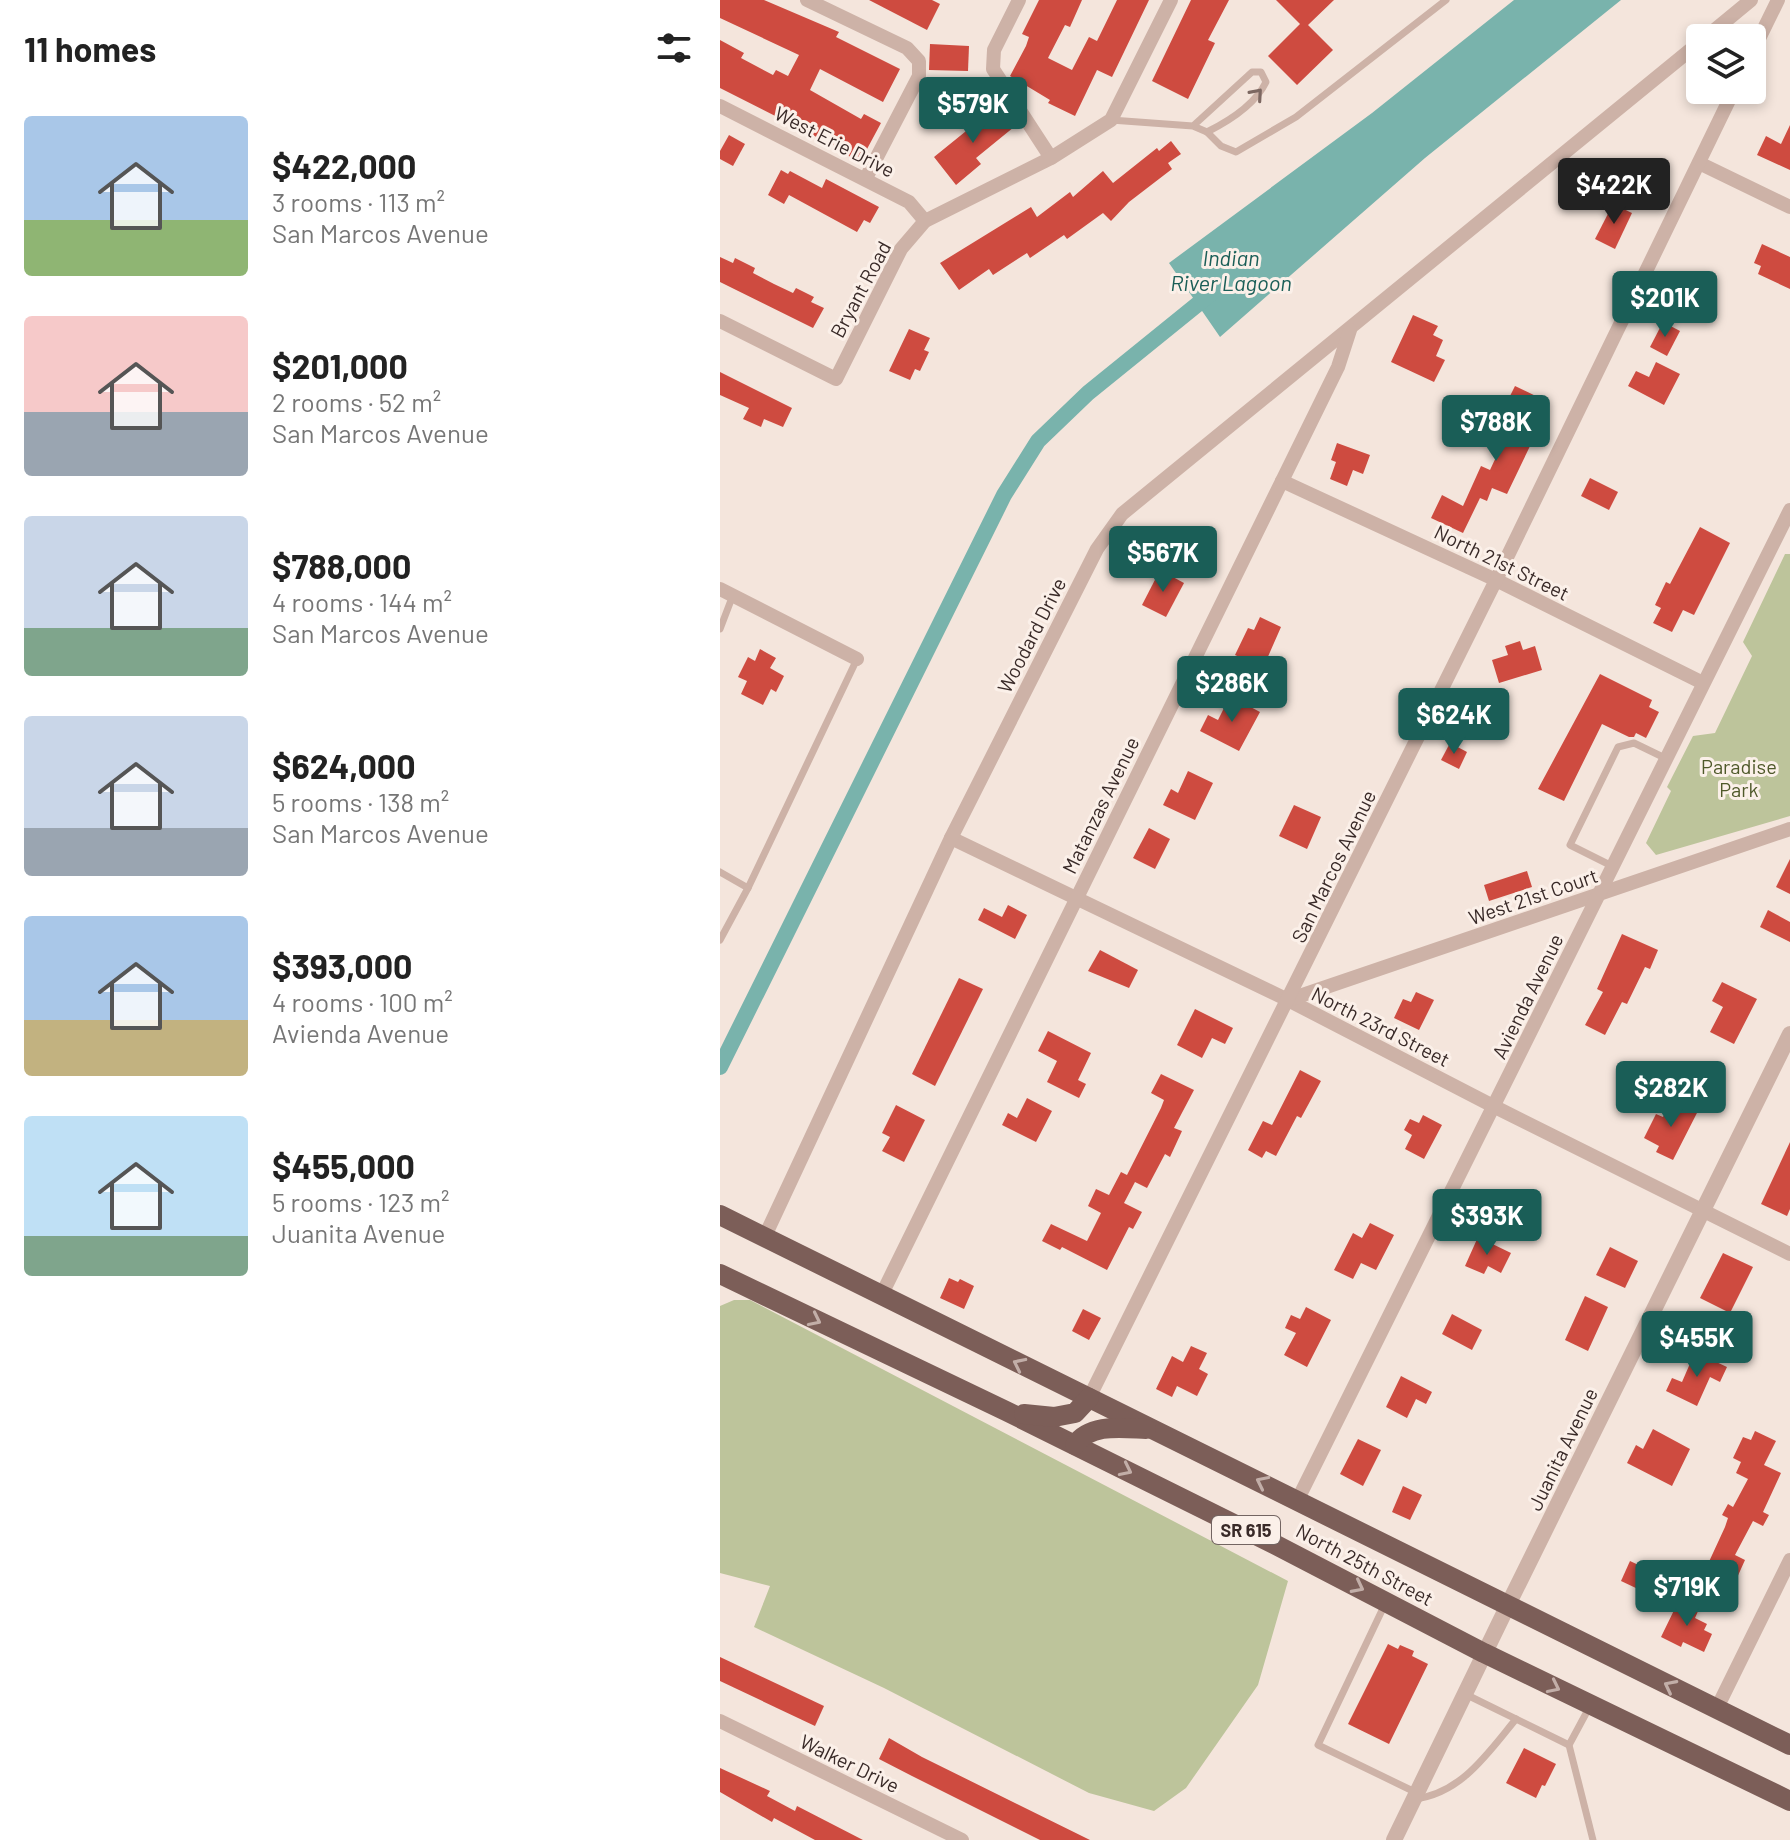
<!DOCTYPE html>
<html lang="en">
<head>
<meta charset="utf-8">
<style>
  :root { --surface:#fff; --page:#f2f2f2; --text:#222; --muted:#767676; --accent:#1a5e57 }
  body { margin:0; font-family:Barlow,sans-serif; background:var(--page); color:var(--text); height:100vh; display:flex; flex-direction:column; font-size:30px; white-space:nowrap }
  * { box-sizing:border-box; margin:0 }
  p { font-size:26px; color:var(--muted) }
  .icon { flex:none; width:44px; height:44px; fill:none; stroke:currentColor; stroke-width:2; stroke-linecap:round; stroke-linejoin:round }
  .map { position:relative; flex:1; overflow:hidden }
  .sheet { display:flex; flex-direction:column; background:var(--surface); width:720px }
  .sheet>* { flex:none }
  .buttons { position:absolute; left:966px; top:24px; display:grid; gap:16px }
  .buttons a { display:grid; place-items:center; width:80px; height:80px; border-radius:8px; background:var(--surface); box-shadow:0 4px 12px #0003; font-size:40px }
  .price { position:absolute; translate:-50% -68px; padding:0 18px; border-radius:8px; background:var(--accent); color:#fff; font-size:26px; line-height:52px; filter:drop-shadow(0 2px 4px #0008) }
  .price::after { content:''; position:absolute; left:50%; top:48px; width:24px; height:18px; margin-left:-12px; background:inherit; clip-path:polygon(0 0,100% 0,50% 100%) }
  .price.selected { background:#222; color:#fff }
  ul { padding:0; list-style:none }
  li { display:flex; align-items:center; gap:24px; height:200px; padding:0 24px }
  li span { display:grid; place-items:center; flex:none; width:224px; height:160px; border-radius:8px; color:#555 }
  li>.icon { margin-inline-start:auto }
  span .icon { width:96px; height:96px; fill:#fffc; stroke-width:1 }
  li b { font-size:34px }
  h2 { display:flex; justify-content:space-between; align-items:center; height:96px; padding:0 24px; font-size:34px }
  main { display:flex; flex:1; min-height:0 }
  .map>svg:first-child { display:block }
  .green { fill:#bdc49b }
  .water { fill:#79b3ac }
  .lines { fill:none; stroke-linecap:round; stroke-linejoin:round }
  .canal { stroke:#79b3ac; stroke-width:16 }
  .building { fill:#ce4b40 }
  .service { stroke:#cdb2a7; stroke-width:7 }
  .minor { stroke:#cdb2a7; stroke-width:14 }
  .tertiary { stroke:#cdb2a7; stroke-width:16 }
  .primary { stroke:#7c5e58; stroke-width:20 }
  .oneway { stroke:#7c6761 }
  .oneway2 { stroke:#c2aea8 }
  .labels { text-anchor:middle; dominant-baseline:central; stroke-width:6; stroke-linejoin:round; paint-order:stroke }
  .shield { fill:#fbf0e9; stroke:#736562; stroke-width:2 }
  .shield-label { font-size:18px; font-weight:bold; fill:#392a28 }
  .street-label { font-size:20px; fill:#392a28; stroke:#fbf0e9 }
  .park-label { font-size:20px; fill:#4f592a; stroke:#fbf0e9 }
  .water-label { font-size:22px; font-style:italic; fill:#1a5e57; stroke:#fbf0e9 }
</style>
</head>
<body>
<main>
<section class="sheet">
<h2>11 homes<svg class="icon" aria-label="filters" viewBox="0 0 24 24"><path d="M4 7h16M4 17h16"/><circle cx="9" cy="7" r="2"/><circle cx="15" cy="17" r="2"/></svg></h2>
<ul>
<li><span style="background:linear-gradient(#a9c7e8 65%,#8fb573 0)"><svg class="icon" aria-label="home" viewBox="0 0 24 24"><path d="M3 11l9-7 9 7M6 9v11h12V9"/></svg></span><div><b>$422,000</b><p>3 rooms · 113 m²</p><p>San Marcos Avenue</p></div></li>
<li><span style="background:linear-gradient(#f6c9c9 60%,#9aa5b1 0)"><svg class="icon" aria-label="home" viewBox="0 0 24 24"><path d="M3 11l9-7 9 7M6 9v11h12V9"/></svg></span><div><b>$201,000</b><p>2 rooms · 52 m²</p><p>San Marcos Avenue</p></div></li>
<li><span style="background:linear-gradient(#c9d6e8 70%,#7fa58c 0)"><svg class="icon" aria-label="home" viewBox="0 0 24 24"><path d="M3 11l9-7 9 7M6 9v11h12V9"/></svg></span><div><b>$788,000</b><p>4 rooms · 144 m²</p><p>San Marcos Avenue</p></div></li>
<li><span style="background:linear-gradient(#c9d6e8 70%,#9aa5b1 0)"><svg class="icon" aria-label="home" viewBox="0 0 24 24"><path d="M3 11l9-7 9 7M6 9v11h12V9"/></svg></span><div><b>$624,000</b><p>5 rooms · 138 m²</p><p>San Marcos Avenue</p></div></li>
<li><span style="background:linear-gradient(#a9c7e8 65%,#c2b280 0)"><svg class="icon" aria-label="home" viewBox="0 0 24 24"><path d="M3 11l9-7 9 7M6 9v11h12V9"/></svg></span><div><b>$393,000</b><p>4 rooms · 100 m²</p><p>Avienda Avenue</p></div></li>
<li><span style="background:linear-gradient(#bfe0f5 75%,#7fa58c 0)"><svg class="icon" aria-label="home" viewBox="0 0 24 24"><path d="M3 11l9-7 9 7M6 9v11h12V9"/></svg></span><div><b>$455,000</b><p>5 rooms · 123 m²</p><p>Juanita Avenue</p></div></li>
</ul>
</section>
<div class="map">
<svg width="1070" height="1840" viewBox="0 0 1070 1840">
  <rect width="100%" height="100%" fill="#f4e5dc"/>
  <!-- green -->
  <g class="green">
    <polygon points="1065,554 1070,554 1070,816 936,855 926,843 951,791 947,787 973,736 995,733 1032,656 1023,642"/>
    <polygon points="14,1300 30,1300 568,1581 538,1685 466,1788 434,1811 369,1793 164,1688 34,1627 50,1586 0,1573 0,1306"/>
  </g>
  <!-- water -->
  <polygon class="water" points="794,0 901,0 705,158 500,337 449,263 652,113"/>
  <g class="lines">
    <!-- canal -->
    <polyline class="canal" points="0,1067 284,495 318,441 368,393 494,291"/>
  </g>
  <!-- building -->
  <g class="building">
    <polygon points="0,0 44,0 119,32 116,37 180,69 163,102 100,69 90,90 141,119 144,114 161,123 140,162 123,153 124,151 0,88 0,40 24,53 21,58 53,75 56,70 68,76 79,55 0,18"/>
    <polygon points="149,0 212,0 220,4 207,30"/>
    <polygon points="319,0 362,0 350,27 345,25 328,58 352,70 369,37 377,41 397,0 429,0 392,77 377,70 355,116 328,103 330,100 290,76 306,46 309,37 302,34"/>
    <polygon points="471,0 509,0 488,40 495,43 468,99 432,81"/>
    <polygon points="556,0 614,0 588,25 613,50 577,85 548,56 580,24"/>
    <polygon points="210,44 249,46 248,71 209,70"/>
    <polygon points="277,106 294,127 256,158 261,164 236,185 214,157"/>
    <polygon points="1070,125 1070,170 1037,155 1046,136 1061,144"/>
    <polygon points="9,135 25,144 13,166 0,159 0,151"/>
    <polygon points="451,141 461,154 448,163 452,169 409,202 391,221 383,213 347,239 344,235 310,258 307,253 273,275 269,269 239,290 220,263 311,207 317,217 350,192 353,197 383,171 393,183 437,148 439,151"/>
    <polygon points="61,170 68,174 70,171 102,188 106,179 159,207 150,223 144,220 137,232 69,195 64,204 48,195"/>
    <polygon points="893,204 912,213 895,249 875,239"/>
    <polygon points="1042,244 1070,257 1070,289 1038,274 1041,266 1034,263"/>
    <polygon points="0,257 13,263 15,258 35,268 33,273 54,284 73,293 76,288 94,297 91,302 104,308 93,328 0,282"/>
    <polygon points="693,315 718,326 713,335 723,340 716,356 725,360 714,382 671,362"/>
    <polygon points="943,322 960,331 947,356 930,347"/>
    <polygon points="189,329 210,338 204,350 209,352 200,371 195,369 190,380 169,371"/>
    <polygon points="936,362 960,374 944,405 908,386 916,371 929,377"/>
    <polygon points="0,372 72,408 63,427 44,419 41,427 23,419 29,408 0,395"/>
    <polygon points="795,386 824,400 804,441 811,444 787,494 772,488 767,501 760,498 743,533 711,518 722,495 743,506 761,466 770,470 783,442 787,444 797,422 781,414"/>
    <polygon points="617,443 650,455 643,474 633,470 627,486 610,479 616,462 611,460"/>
    <polygon points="870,478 898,492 889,510 861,496"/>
    <polygon points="980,527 1010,543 974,615 963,610 952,632 933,623 941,608 935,605 946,582 950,584"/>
    <polygon points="440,570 464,583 446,617 422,605"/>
    <polygon points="540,617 561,627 543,668 515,655 528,628 534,630"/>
    <polygon points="800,641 803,650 815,646 822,670 779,683 772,660 788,655 785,646"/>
    <polygon points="40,649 56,658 50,668 64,676 56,692 51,689 43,705 21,694 27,681 18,677 28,657 35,661"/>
    <polygon points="880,674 932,700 929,707 939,712 926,738 916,733 914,737 909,737 882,724 844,801 818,789"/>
    <polygon points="510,696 540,712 519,751 480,731 488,715 498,720"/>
    <polygon points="730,743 747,752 739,769 721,760"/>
    <polygon points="468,771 493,783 475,820 443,805 451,789 458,793"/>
    <polygon points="574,805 601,817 587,849 559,836"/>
    <polygon points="429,828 450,839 435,869 413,858"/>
    <polygon points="1070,859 1070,894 1056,887"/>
    <polygon points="807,871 812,887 769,901 764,885"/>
    <polygon points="288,905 307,915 295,939 258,920 264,908 282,917"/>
    <polygon points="1048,910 1070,922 1070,942 1040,927"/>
    <polygon points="902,934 938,950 930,969 925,967 907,1004 902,1002 885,1035 865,1025 883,992 877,989"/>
    <polygon points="380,950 418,970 409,988 368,971"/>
    <polygon points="239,978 263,989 215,1086 192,1074"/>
    <polygon points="1002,982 1037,999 1014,1044 990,1032 1003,1007 992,1001"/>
    <polygon points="696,992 714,1000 699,1030 674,1018 683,999 691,1002"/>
    <polygon points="475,1009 513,1028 505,1044 492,1038 482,1058 457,1045"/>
    <polygon points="328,1031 371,1053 358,1080 366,1084 359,1098 327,1082 337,1061 318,1051"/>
    <polygon points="580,1070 601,1081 581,1118 577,1116 556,1156 546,1151 542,1158 528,1150 543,1121 552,1125"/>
    <polygon points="441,1074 474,1090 454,1128 462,1131 450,1157 445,1154 427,1188 415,1182 404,1203 422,1212 413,1229 409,1227 387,1270 342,1247 340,1250 322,1241 331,1224 367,1241 381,1213 368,1206 376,1189 389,1195 401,1172 407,1175 441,1108 444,1100 431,1093"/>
    <polygon points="307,1098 332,1111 316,1142 282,1125 288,1113 297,1118"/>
    <polygon points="962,1100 979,1109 953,1160 936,1152 939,1146 924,1138 936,1114 943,1117 947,1108 955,1113"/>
    <polygon points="176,1105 205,1120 184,1162 162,1151 170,1137 162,1133"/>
    <polygon points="703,1115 722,1125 704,1159 685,1149 692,1135 684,1130 690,1119 699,1123"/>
    <polygon points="1070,1142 1070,1209 1067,1216 1041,1204"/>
    <polygon points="650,1223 674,1235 656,1270 641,1263 633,1279 614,1270 633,1233 642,1238"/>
    <polygon points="758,1237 791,1253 781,1273 768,1266 764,1274 745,1266"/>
    <polygon points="890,1247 918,1261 905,1288 876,1275"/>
    <polygon points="1003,1253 1033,1267 1010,1313 980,1298"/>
    <polygon points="229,1278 238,1282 240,1279 254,1286 244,1309 220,1298"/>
    <polygon points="865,1296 888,1307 868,1351 845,1340"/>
    <polygon points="586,1307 611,1320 587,1367 564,1355 576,1333 565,1328 571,1315 580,1319"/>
    <polygon points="363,1309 381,1318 369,1340 352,1331"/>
    <polygon points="732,1314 762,1330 752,1350 722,1334"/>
    <polygon points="471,1346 487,1353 479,1369 488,1374 477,1396 457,1386 452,1397 436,1389 452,1356 463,1362"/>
    <polygon points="975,1352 1007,1367 1000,1382 990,1377 977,1406 946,1391 952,1378 962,1382"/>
    <polygon points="681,1376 712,1392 706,1404 696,1399 687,1418 666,1407"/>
    <polygon points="933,1429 970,1449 952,1486 907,1463 916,1445 923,1449"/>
    <polygon points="1035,1431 1056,1441 1044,1465 1061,1473 1043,1512 1049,1515 1043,1526 1033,1521 1015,1555 1025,1560 1016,1580 987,1566 1005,1527 1008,1518 1002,1515 1008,1504 1013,1507 1028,1479 1016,1473 1021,1462 1013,1458 1023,1437 1031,1440"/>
    <polygon points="638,1439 661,1450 643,1486 620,1474"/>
    <polygon points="683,1486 702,1495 690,1520 672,1512"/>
    <polygon points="910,1561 927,1569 918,1589 901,1581"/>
    <polygon points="959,1600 979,1609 975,1618 987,1624 984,1630 992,1634 984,1652 963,1642 961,1647 941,1637"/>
    <polygon points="668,1644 678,1649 680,1645 694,1651 692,1656 708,1664 669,1744 628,1724"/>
    <polygon points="0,1657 104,1706 95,1726 0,1681"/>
    <polygon points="169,1738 202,1757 370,1840 320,1840 192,1776 159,1759"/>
    <polygon points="804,1748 836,1764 825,1786 822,1785 816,1798 786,1783"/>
    <polygon points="0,1768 50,1791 47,1796 75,1811 77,1806 143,1840 95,1840 54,1818 52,1822 0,1792"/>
  </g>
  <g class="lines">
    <!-- service -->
    <g class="service">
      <path d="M391,120L473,126L487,132C509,121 535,105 546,82L541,72H532L473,126"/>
      <polyline points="487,132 501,146 516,152 576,117 726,0"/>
      <polyline points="0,629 13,595"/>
      <polyline points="892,866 850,845 898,747 914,743 947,759"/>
      <polyline points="0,872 28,888"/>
      <polyline points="0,940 28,888 137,659"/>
      <polyline points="665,1604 598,1745 695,1792"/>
      <polyline points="745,1694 849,1745"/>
      <polyline points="870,1706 849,1745 873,1840"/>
      <path d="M694,1799C741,1794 768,1753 796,1719"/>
    </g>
    <!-- minor -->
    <g class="minor">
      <polyline points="87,0 187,48 199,61 199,76 146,178"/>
      <polyline points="299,0 274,50 273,69 331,158"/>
      <polyline points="985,38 1031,0"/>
      <polyline points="1032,53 1058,0"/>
      <polyline points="0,106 189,202 205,221"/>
      <polyline points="979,163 1070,207"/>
      <polyline points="0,321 116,379 181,249 205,221 331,158 391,120 451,0"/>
      <polyline points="562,481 776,580 983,683"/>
      <polyline points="0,589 137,659"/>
      <polyline points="231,838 568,1000 775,1107 1070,1254"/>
      <polyline points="568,1000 1070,829"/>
      <polyline points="45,1236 231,838 377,549 402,514 980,42"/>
      <polyline points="161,1296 562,481 618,367 630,330"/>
      <polyline points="369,1398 776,580 1014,90"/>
      <polyline points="578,1499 1070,510"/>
      <polyline points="996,1710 1070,1560"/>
      <polyline points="0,1721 242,1840"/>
    </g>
    <!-- tertiary -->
    <polyline class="tertiary" points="674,1840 788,1605 1070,1034"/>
    <!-- primary -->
    <g class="primary">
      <polyline points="0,1215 1070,1745"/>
      <polyline points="0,1274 286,1411 556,1545 764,1653 1070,1801"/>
      <polyline points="304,1414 334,1417 355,1413 369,1398"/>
      <path d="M355,1445C370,1423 402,1428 426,1429"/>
    </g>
  </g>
  <!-- one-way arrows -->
  <defs><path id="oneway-chevron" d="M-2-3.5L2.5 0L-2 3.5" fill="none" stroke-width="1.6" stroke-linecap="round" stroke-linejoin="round" transform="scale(2)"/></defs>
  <use class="oneway" href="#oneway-chevron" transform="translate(537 94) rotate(-49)"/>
  <g class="oneway2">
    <use href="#oneway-chevron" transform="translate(95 1320) rotate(26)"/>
    <use href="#oneway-chevron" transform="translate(299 1364) rotate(-154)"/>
    <use href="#oneway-chevron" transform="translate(406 1470) rotate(26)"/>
    <use href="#oneway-chevron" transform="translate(542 1482) rotate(-154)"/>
    <use href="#oneway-chevron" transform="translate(638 1587) rotate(27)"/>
    <use href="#oneway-chevron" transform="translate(950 1686) rotate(-153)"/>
    <use href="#oneway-chevron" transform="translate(834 1687) rotate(26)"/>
  </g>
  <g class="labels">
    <!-- shield labels -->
    <rect class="shield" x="492" y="1516" width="68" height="28" rx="6"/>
    <g class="shield-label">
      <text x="526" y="1530">SR 615</text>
    </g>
    <!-- street labels -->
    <g class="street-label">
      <text transform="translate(115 141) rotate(27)">West Erie Drive</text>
      <text transform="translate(140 289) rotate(-62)">Bryant Road</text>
      <text transform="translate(782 562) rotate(26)">North 21st Street</text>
      <text transform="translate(311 635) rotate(-63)">Woodard Drive</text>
      <text transform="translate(380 805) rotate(-64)">Matanzas Avenue</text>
      <text transform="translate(613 866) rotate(-64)">San Marcos Avenue</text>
      <text transform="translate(813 896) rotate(-19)">West 21st Court</text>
      <text transform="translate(807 996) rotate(-64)">Avienda Avenue</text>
      <text transform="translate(661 1026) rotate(27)">North 23rd Street</text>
      <text transform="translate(842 1449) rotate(-64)">Juanita Avenue</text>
      <text transform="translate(645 1564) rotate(28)">North 25th Street</text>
      <text transform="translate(130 1763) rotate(26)">Walker Drive</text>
    </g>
    <!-- park labels -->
    <g class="park-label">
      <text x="1019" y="766">Paradise<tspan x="1019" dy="23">Park</tspan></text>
    </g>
    <!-- water labels -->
    <g class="water-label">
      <text x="511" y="257">Indian<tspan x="511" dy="25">River Lagoon</tspan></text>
    </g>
  </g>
</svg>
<div class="buttons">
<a><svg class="icon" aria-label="layers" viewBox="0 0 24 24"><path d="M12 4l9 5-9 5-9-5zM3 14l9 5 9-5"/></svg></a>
</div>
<b class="price" style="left:253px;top:145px">$579K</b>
<b class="price selected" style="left:894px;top:226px">$422K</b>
<b class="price" style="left:945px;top:339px">$201K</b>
<b class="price" style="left:776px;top:463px">$788K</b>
<b class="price" style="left:443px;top:594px">$567K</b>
<b class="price" style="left:512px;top:724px">$286K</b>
<b class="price" style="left:734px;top:756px">$624K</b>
<b class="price" style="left:951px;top:1129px">$282K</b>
<b class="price" style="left:767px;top:1257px">$393K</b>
<b class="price" style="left:977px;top:1379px">$455K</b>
<b class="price" style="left:967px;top:1628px">$719K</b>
</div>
</main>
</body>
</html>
